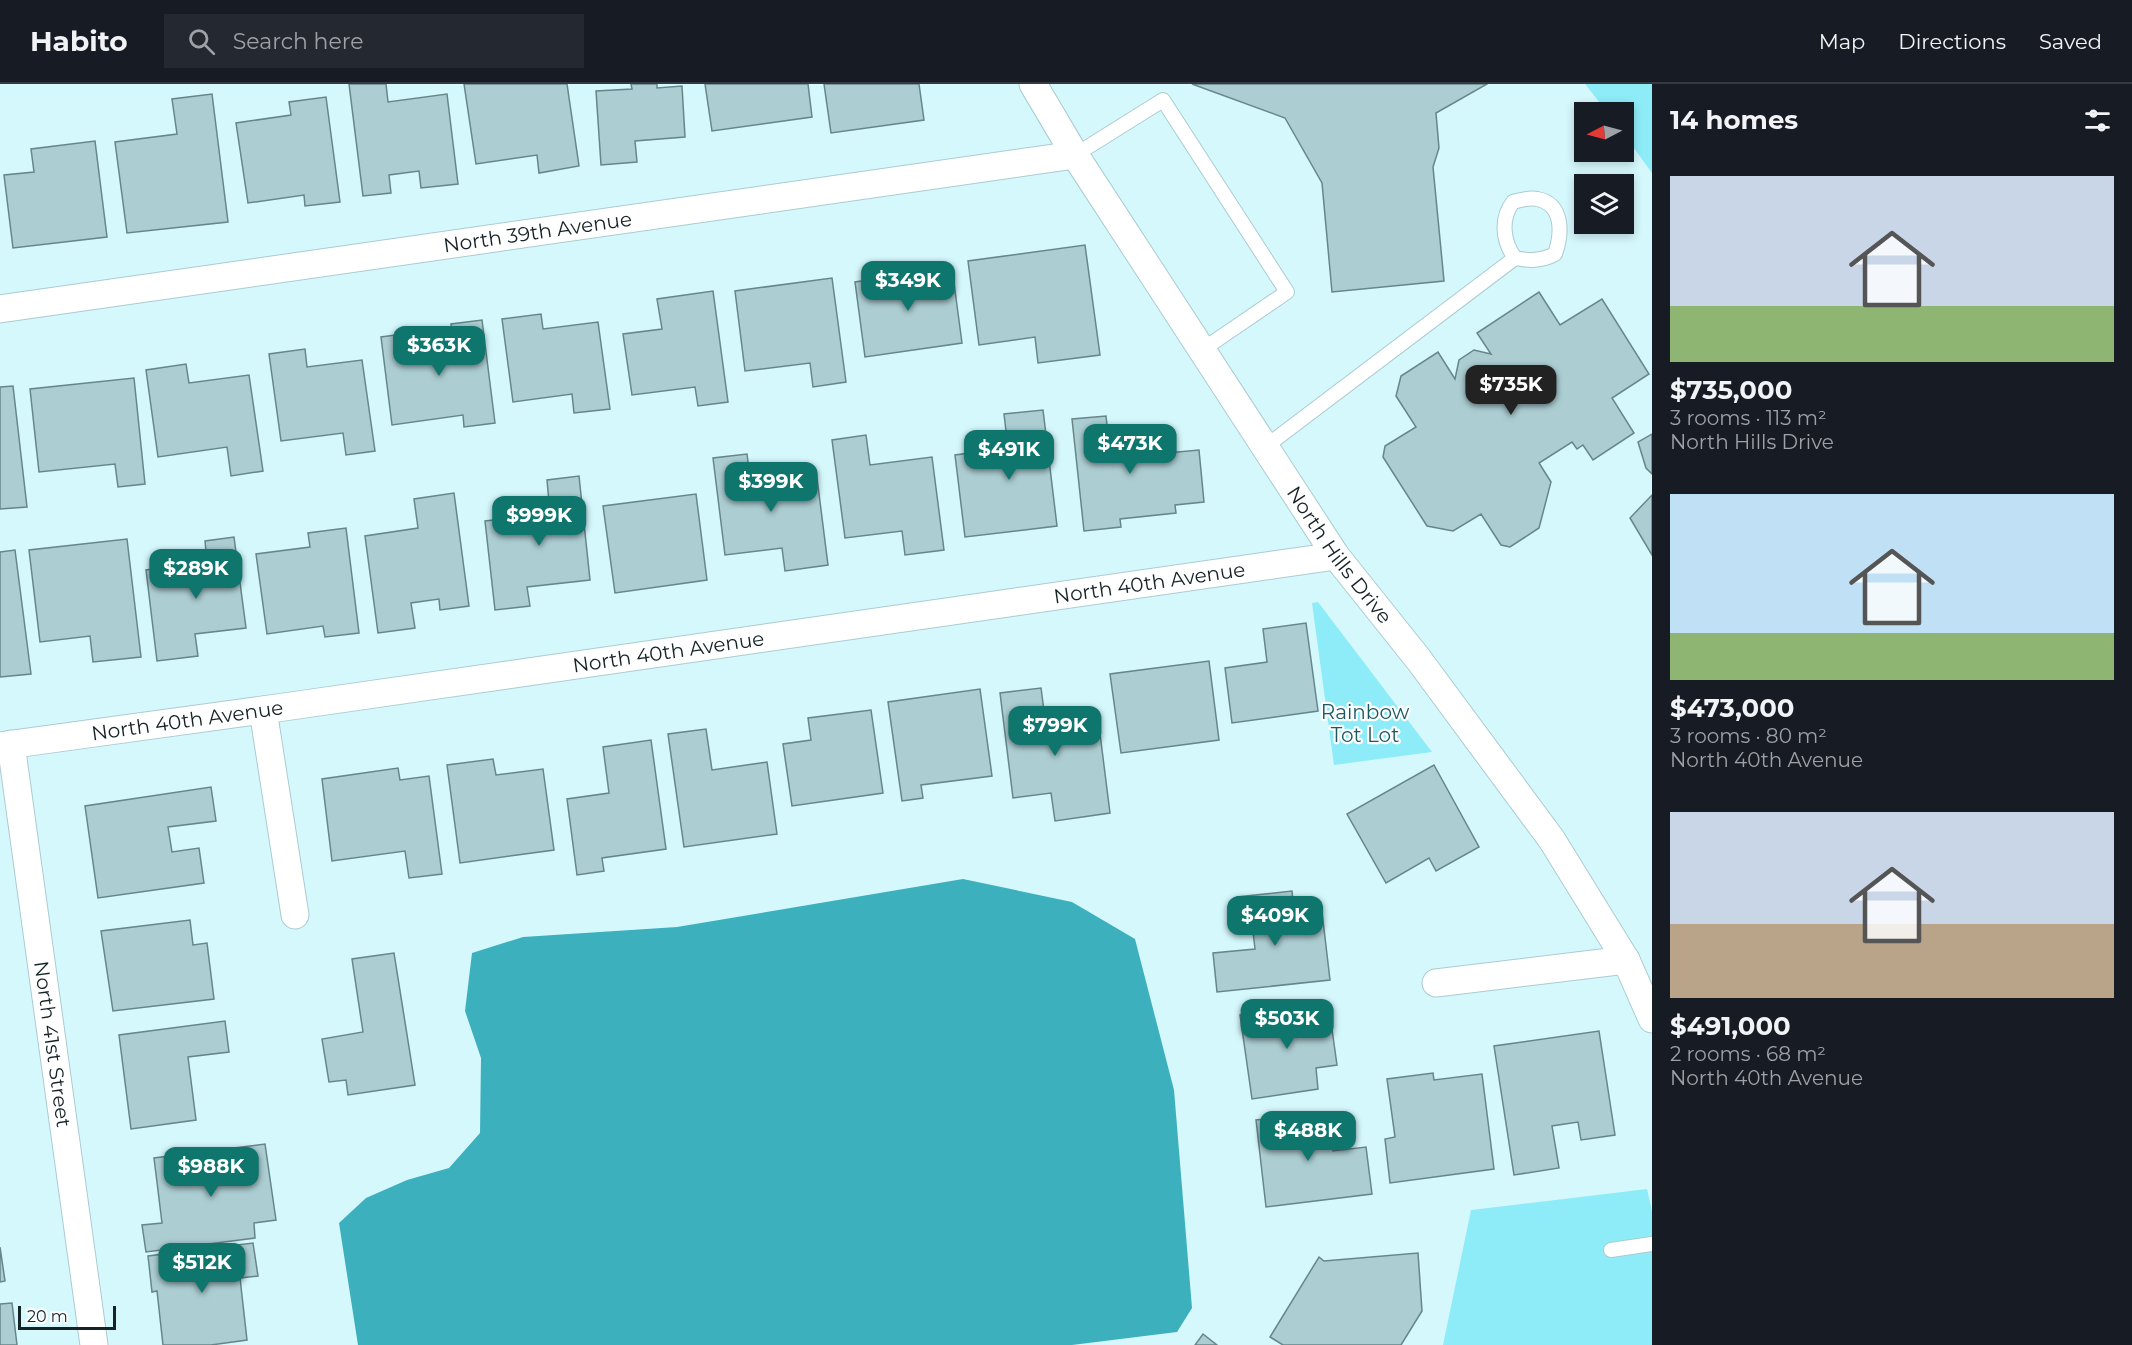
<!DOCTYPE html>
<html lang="en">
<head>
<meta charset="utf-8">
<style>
  :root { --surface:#171b24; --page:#242831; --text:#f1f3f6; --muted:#9ea1a6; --line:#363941; --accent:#0f766e }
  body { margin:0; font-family:Montserrat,sans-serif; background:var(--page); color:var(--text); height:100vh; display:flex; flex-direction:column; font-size:22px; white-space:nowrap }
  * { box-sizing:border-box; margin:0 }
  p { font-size:20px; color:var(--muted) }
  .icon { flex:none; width:33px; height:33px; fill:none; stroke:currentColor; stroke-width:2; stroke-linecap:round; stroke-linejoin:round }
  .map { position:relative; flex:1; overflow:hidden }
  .details { display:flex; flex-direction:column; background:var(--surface); width:480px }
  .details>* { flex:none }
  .needle { width:39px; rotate:264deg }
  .buttons { position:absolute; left:1574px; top:18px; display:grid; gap:12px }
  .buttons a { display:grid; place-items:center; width:60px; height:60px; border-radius:0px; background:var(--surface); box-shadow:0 3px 9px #0003; font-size:30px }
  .scale { position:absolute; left:18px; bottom:15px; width:98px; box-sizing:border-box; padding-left:6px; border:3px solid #162325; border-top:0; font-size:16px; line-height:21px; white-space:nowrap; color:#162325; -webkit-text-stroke:4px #fdfdfd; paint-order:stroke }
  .price { position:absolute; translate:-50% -51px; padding:0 14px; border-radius:12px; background:var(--accent); color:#fff; font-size:20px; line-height:39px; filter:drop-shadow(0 2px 3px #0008) }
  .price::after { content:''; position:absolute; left:50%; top:36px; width:18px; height:14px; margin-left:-9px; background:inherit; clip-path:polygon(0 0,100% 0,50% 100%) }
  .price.active { background:#222; color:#fff }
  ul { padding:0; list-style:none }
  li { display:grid; align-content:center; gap:12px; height:318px; padding:0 18px }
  li span { display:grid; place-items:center; height:186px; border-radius:0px; color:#555 }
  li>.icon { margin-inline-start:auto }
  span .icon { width:108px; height:108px; fill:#fffc; stroke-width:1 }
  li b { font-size:26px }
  h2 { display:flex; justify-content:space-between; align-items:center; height:72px; padding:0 18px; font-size:26px }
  header { display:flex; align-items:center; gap:36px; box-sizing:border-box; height:84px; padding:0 30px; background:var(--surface); border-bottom:2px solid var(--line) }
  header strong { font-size:28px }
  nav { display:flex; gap:33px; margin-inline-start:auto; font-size:21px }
  .search { width:420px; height:54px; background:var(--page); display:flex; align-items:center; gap:15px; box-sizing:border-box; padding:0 21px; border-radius:0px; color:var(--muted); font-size:22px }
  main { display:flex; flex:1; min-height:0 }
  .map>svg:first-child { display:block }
  .green { fill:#8eecf9 }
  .water { fill:#3db0be }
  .building { fill:#acced3; stroke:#66868a; stroke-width:1.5 }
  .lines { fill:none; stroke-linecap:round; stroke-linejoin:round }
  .service-casing { stroke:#aaccd1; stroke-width:16 }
  .minor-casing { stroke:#aaccd1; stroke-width:29 }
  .service { stroke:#fff; stroke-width:14 }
  .minor { stroke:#fff; stroke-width:27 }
  .labels { text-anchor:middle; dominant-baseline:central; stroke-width:4.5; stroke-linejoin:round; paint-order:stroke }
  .street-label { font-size:20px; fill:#162325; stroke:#fdfdfd }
  .park-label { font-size:20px; fill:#1c5a62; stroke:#fdfdfd }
</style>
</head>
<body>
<header>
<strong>Habito</strong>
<div class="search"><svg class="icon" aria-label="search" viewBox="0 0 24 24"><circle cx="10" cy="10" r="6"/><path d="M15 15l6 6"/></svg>Search here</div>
<nav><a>Map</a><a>Directions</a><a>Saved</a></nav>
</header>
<main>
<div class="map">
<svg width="1652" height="1261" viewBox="0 0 1652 1261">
  <rect width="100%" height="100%" fill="#d5f8fd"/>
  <!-- green -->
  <g class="green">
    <polygon points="1585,0 1652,0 1652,89 1623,49 1623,28 1607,28"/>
    <polygon points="1318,518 1432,668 1334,681 1312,519"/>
    <polygon points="1647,1105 1652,1127 1652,1261 1443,1261 1471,1126"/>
  </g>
  <!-- water -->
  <polygon class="water" points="963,795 1072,818 1135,855 1174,1006 1192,1224 1177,1248 1072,1261 358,1261 339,1139 366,1114 407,1096 449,1084 480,1049 481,974 465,927 472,869 523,853 677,843"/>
  <!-- building -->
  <g class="building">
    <polygon points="349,0 386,0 388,18 447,10 458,100 421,104 419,87 389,91 391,109 363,112"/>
    <polygon points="464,0 567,0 579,82 539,89 537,71 476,80"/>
    <polygon points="631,0 657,0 657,4 682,2 685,53 635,57 637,78 601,81 596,7 632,5"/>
    <polygon points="705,0 808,0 812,33 712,47"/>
    <polygon points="824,0 919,0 924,36 831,49"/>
    <polygon points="1192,0 1487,0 1436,29 1439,64 1433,83 1444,197 1332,208 1322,99 1285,34"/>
    <polygon points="212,10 228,138 127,149 115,58 177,50 172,15"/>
    <polygon points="326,13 340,118 305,122 304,111 248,119 236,39 291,31 289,18"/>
    <polygon points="95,57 107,153 13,164 4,91 34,88 31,65"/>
    <polygon points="1085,161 1100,271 1038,279 1035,253 979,261 968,177"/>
    <polygon points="952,184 962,259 865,273 855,198"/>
    <polygon points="832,194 846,298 813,303 810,279 745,287 735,207"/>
    <polygon points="713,207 728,318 698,322 695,303 632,311 623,250 662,245 657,215"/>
    <polygon points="1539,208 1560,241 1602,215 1649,290 1612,314 1634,349 1593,376 1583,361 1577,365 1572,358 1539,379 1551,398 1539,444 1510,463 1501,461 1481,430 1453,447 1427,442 1383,373 1385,362 1416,343 1396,312 1401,292 1438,268 1455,295 1459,276 1474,266 1491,270 1477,249"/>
    <polygon points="541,230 543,245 598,238 610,325 574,329 572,310 513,318 502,235"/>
    <polygon points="482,236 495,339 464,343 463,331 392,341 381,253 418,248 420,262 453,258 451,240"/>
    <polygon points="305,265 307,283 362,276 375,367 346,371 343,349 281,357 269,270"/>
    <polygon points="186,280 189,299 249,291 263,387 231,392 227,363 158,373 146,286"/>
    <polygon points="134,294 145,400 118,403 115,380 39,388 30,305"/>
    <polygon points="13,302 27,423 0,425 0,303"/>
    <polygon points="1043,326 1057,442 965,453 955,371 1008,364 1004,330"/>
    <polygon points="1106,332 1108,350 1153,345 1156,370 1199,366 1204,418 1175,421 1176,429 1120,435 1121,443 1084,447 1072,335"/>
    <polygon points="1652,350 1652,390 1646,384 1638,358"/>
    <polygon points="866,351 870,381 932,373 944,466 905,471 902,447 845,454 832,356"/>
    <polygon points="747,370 750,394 816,386 828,481 785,487 782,464 725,471 713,374"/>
    <polygon points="579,392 590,496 527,503 530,522 495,526 485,437 550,430 547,396"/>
    <polygon points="454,409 469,522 440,526 439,515 411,519 415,544 378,549 365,452 418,444 414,415"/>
    <polygon points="696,410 707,496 615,509 603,422"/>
    <polygon points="1652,411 1652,471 1630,434"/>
    <polygon points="346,444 359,549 325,553 323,542 267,550 256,470 310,463 308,449"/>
    <polygon points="234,453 246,544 195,550 198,572 157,577 146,486 207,478 205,457"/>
    <polygon points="127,455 141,573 93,578 90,552 40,558 29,466"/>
    <polygon points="15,466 31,590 0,593 0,468"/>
    <polygon points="1306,539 1318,627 1232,639 1225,584 1267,578 1263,545"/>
    <polygon points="1209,577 1219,656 1121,669 1110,590"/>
    <polygon points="1041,604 1048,657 1071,654 1068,630 1097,626 1110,729 1055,737 1051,709 1013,714 1000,609"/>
    <polygon points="980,605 992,692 921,701 923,714 902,717 888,618"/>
    <polygon points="871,626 883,709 792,722 783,660 811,656 808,634"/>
    <polygon points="706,645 712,686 767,678 777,750 684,763 668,650"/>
    <polygon points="651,656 666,765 602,774 604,787 577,791 567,715 609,709 603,663"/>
    <polygon points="493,675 496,691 543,685 554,766 460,779 447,681"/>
    <polygon points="1434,681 1479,763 1436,787 1429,774 1386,799 1347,730"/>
    <polygon points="398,684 400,696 429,692 442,790 409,794 405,767 332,777 322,695"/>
    <polygon points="211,703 216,737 168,743 172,768 199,764 204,799 98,814 85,722"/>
    <polygon points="1292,807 1294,831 1322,828 1330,896 1217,908 1213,869 1255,865 1252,839 1240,841 1237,813"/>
    <polygon points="190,836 193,861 207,859 214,915 113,927 101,847"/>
    <polygon points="394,869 415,1001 348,1011 346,996 329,998 322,955 363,948 352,875"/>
    <polygon points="1319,920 1321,933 1330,931 1337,981 1316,984 1318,1005 1252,1015 1240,931"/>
    <polygon points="225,937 229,968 188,973 196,1036 131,1045 119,951"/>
    <polygon points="1599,947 1615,1051 1581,1056 1578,1038 1552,1042 1559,1084 1514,1091 1494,962"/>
    <polygon points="1433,989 1434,996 1482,990 1494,1085 1390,1099 1385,1055 1395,1053 1387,995"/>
    <polygon points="1328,1028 1333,1067 1366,1063 1372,1110 1266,1123 1256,1036"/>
    <polygon points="265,1060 276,1136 254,1139 255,1154 146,1168 142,1141 162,1139 154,1074"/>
    <polygon points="253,1159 258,1192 240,1194 247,1256 211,1261 163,1261 157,1207 152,1208 148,1172"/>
    <polygon points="0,1163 5,1197 0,1198"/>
    <polygon points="1418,1169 1422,1227 1401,1261 1283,1261 1270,1253 1319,1173 1324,1177"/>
    <polygon points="12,1219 17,1261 0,1261 0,1220"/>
    <polygon points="1203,1250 1217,1261 1195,1261"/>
  </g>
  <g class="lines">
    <!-- service casing -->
    <g class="service-casing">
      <g id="service">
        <polyline points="1075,71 1163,16 1287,208 1202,266"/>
        <path d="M1265,363L1515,174C1530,177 1541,177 1555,170C1562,150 1564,120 1537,115C1530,113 1520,116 1513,118C1500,135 1503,158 1515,174"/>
        <polyline points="1611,1166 1652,1160"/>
      </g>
    </g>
    <!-- minor casing -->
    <g class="minor-casing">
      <g id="minor">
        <path id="s1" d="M1033,0L1075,71L1336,472L1419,576L1552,756L1626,876L1652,935"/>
        <path id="s2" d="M0,225L1075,71"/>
        <polyline points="263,626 295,831"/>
        <path id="s3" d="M11,660L94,1261"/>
        <path id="s4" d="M0,662L263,626L1336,472"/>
        <polyline points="1436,899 1626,876"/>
      </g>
    </g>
    <!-- service -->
    <use href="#service" class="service"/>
    <!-- minor -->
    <use href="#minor" class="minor"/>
  </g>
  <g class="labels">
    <!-- street labels -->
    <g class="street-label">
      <text stroke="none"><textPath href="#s2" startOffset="543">North 39th Avenue</textPath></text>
      <text stroke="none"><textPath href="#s1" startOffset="562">North Hills Drive</textPath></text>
      <text stroke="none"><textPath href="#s4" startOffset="1161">North 40th Avenue</textPath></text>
      <text stroke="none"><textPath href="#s4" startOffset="675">North 40th Avenue</textPath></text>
      <text stroke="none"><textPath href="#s4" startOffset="189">North 40th Avenue</textPath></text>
      <text stroke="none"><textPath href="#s3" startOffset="303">North 41st Street</textPath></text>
    </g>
    <!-- park labels -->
    <g class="park-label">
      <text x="1365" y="628">Rainbow<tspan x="1365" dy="23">Tot Lot</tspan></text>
    </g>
  </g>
</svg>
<div class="buttons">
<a><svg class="needle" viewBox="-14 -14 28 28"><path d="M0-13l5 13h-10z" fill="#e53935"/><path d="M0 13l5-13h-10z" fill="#9ea1a6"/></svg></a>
<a><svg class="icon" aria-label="layers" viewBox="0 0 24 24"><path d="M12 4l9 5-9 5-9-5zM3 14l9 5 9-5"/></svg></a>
</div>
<div class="scale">20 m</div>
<b class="price" style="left:908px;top:228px">$349K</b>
<b class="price" style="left:439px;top:293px">$363K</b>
<b class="price active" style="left:1511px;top:332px">$735K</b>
<b class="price" style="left:1130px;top:391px">$473K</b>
<b class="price" style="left:1009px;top:397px">$491K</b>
<b class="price" style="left:771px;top:429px">$399K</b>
<b class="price" style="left:539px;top:463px">$999K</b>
<b class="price" style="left:196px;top:516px">$289K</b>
<b class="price" style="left:1055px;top:673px">$799K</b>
<b class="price" style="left:1275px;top:863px">$409K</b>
<b class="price" style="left:1287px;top:966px">$503K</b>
<b class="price" style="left:1308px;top:1078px">$488K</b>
<b class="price" style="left:211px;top:1114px">$988K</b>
<b class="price" style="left:202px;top:1210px">$512K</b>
</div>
<section class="details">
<h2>14 homes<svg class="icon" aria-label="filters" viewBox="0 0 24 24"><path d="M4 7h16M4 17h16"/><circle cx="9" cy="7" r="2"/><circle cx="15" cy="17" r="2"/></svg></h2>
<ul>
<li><span style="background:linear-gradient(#c9d6e8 70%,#8fb573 0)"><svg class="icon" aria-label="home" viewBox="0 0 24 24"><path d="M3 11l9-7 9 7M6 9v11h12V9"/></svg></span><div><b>$735,000</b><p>3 rooms · 113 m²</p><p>North Hills Drive</p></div></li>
<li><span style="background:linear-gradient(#bfe0f5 75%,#8fb573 0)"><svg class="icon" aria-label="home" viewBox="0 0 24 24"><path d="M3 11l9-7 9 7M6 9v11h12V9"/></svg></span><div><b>$473,000</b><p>3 rooms · 80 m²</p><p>North 40th Avenue</p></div></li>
<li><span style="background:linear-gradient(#c9d6e8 60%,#b9a48a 0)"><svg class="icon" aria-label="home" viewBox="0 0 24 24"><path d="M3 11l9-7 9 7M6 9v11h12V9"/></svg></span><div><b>$491,000</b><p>2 rooms · 68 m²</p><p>North 40th Avenue</p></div></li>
</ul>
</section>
</main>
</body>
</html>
